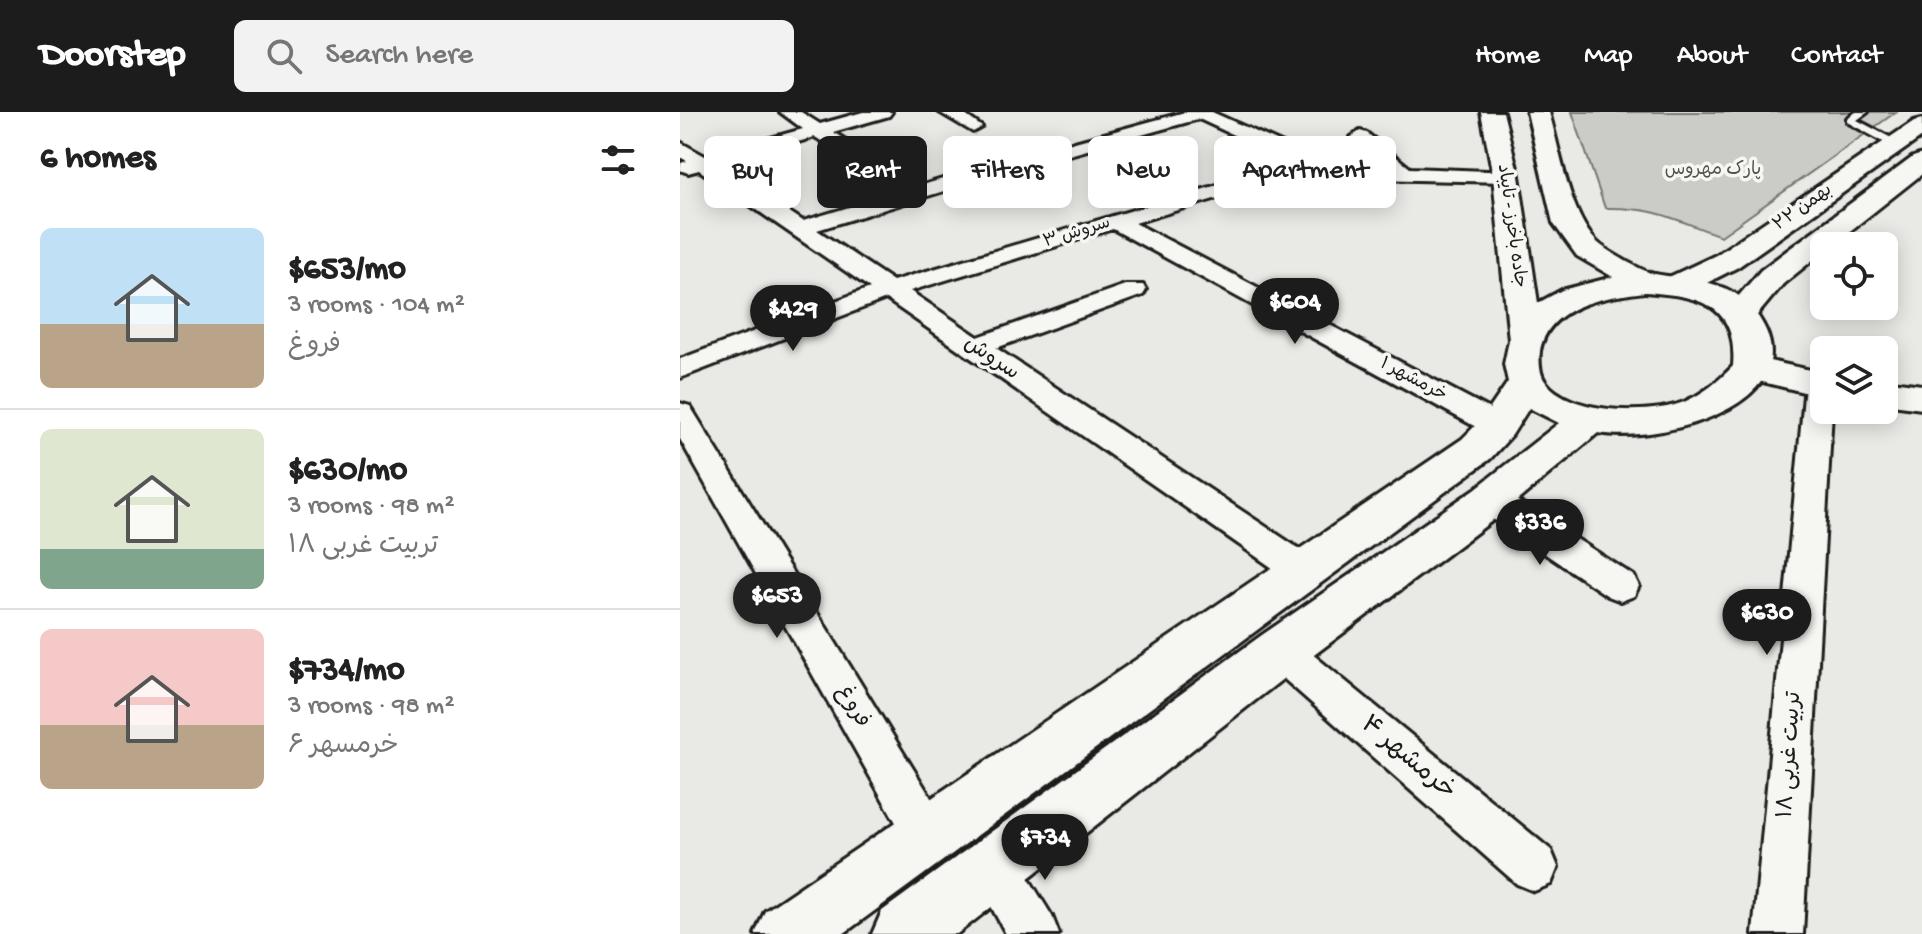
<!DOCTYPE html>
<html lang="en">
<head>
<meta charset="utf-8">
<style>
  :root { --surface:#fff; --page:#f2f2f2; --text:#222; --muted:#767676; --line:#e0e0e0; --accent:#1c1c1c }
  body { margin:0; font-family:"Gochi Hand","Playpen Sans Arabic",sans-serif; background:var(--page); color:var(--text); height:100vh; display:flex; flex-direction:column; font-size:30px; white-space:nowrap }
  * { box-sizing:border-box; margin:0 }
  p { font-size:26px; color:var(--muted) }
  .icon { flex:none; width:44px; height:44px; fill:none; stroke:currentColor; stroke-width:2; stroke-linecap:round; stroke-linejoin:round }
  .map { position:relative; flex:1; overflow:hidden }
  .sheet { display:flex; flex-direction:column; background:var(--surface); width:680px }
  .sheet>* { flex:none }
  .hud { position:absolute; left:24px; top:24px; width:760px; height:72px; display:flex; gap:16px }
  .tools { position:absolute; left:1130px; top:120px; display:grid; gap:16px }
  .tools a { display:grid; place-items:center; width:88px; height:88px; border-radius:12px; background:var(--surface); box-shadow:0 4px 20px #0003; font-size:40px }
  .price { position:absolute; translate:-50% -68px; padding:0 18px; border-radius:28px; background:var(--accent); color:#fff; font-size:26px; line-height:52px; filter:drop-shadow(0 2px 4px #0008) }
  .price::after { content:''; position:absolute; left:50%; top:48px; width:24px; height:18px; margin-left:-12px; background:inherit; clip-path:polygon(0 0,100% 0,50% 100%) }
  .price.on { background:#222; color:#fff }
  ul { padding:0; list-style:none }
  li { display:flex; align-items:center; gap:24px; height:200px; padding:0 40px }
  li+li { border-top:2px solid var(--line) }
  li span { display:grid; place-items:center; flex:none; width:224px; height:160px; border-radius:12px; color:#555 }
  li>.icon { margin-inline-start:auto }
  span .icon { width:96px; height:96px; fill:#fffc; stroke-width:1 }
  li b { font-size:34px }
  h2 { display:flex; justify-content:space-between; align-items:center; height:96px; padding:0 40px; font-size:34px }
  .tag { padding:0 28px; border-radius:12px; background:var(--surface); box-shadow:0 4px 20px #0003; font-size:28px; line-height:72px }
  .tag.on { background:var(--accent); color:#fff }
  header { display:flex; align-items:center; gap:48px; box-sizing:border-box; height:112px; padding:0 40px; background:var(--accent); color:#fff }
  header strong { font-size:38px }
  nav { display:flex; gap:44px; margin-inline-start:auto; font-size:28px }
  .search { width:560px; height:72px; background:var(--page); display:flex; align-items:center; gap:20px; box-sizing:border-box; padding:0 28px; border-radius:12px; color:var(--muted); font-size:30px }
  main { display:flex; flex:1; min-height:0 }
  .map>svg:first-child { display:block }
  .green { fill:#cbcbc7; stroke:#747472; stroke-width:2 }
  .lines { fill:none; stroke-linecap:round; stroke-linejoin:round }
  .lane-casing { stroke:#1c1c1c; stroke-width:6 }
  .street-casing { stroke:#1c1c1c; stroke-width:6 }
  .secondary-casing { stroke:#1c1c1c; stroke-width:6 }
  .primary-casing { stroke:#1c1c1c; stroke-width:6 }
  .lane { fill:#f6f6f2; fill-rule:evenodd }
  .street { fill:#f6f6f2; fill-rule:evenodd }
  .secondary { fill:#f6f6f2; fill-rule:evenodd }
  .primary { fill:#f6f6f2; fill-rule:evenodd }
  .labels { text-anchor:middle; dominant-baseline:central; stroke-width:7; stroke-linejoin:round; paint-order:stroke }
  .far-park-label { font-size:18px; fill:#51514f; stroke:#f6f6f2 }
  .far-street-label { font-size:18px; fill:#1c1c1c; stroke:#f6f6f2 }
  .street-label { font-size:22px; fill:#1c1c1c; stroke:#f6f6f2 }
  .near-street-label { font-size:26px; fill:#1c1c1c; stroke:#f6f6f2 }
</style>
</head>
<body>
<header>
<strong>Doorstep</strong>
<div class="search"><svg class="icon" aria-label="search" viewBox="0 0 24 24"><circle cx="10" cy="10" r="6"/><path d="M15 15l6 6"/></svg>Search here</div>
<nav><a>Home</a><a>Map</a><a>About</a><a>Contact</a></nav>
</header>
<main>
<section class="sheet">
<h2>6 homes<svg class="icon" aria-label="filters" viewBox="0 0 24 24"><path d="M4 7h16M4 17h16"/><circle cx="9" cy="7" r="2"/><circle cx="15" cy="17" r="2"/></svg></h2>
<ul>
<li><span style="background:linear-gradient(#bfe0f5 60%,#b9a48a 0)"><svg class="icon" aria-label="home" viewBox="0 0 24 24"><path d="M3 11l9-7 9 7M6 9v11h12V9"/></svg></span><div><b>$653/mo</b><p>3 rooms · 104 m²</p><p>فروغ</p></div></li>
<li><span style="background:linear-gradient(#dfe7d0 75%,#7fa58c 0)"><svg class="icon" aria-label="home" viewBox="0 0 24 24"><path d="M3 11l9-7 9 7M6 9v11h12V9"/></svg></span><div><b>$630/mo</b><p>3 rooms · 98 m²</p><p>تربیت غربی ۱۸</p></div></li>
<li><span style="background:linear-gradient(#f6c9c9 60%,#b9a48a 0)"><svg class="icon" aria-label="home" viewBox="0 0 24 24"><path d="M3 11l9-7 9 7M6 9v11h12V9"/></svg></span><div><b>$734/mo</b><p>3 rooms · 98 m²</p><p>خرمسهر ۶</p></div></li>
</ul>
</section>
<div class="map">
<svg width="1242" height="822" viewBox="0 0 1242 822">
  <rect width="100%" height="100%" fill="#e9e9e5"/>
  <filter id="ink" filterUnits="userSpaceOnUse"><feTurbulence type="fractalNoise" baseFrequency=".0125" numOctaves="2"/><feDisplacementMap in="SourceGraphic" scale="16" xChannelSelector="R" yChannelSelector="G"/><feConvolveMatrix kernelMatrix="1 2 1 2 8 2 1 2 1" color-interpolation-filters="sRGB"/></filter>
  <g filter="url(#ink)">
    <!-- green -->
    <path class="green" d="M892,0H1216L1041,124C995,108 977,95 925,96Z"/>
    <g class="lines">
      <!-- lane casing -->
      <g class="lane-casing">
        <polygon id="lane" points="1176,0 1188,0 1177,8 1219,30 1219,34 1211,34 1167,10 1167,6"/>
      </g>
      <!-- street casing -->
      <g class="street-casing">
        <g id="street">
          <path d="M100,0H121L140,12L183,0H212L209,4L153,20L182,38L185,42L182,46H168L135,25L38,53L123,109L299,56L505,0H532L652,54L705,55L671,25L680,19L687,21L730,56L833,60L836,64L826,70L647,66L577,74L455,111L829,307L833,314L829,321L818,324L807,321L433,117L230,179L298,225L445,173H463L466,178L463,183L316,236L636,448L641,458L636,468L623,472L610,468L206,187L0,266V247L190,176L19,58L8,61L0,58L1,51L7,49L0,45V30L25,44L123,17ZM519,7L625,56L568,64L213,169L137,118L313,64Z"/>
          <polygon points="259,0 281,0 302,15 293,20"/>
          <polygon points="1139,264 1144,265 1144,298 1152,298 1123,822 1073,822 1125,273 1129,267"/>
          <polygon points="0,291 10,294 264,707 271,723 264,739 248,746 232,739 0,327"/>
          <polygon points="810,376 822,379 954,464 959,474 954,484 941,489 928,484 798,397 793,388 798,379"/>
          <polygon points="600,522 614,527 871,738 878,755 871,772 854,779 837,772 586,551 580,539 586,527"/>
          <polygon points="314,731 331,738 372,804 379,822 326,822 290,755 297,738"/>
        </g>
      </g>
      <!-- secondary casing -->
      <g class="secondary-casing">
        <g id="secondary">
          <polygon points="1242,7 1242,25 1058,155 1011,179 1000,181 989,179 984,172 989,165 1036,143 1234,9"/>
          <polygon points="1242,42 1242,62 1151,134 1144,134 1144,139 1103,172 1073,208 1061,211 1049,208 1044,201 1081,158 1233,45"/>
          <polygon points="1071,245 1144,261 1144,285 1058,264 1053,256 1058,248"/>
          <polygon points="1204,268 1242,273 1242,297 1204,292"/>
        </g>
      </g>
      <!-- primary casing -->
      <g class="primary-casing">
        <path id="primary" d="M801,0H823L839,64L858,191L882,178L933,165L897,144L873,111L847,0H869C880,38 889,102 917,130C925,138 963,160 975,162C1006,168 1047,167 1070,194C1148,285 988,333 918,321L825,399L618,555L277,822H192L202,799L582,523L795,377L879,311L849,296L832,323L810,347L163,822H75L85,799L782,327L804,305L828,270L824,252L829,228L813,64ZM965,180C1018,184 1058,191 1053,254C1039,269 1023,282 1004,290C968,304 889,302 865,269C859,260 859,249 860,239C869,192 926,185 965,180Z"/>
      </g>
      <!-- lane -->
      <use href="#lane" class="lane"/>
      <!-- street -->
      <use href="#street" class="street"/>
      <!-- secondary -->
      <use href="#secondary" class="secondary"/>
      <!-- primary -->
      <use href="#primary" class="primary"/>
    </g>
  </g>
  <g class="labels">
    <!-- far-park labels -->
    <g class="far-park-label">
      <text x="1033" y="58">پارک مهروس</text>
    </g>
    <!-- far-street labels -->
    <g class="far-street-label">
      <text transform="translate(1123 96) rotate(-35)">۲۲ بهمن</text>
      <text transform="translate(831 114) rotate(82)">جاده باخرز - تایباد</text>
      <text transform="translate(397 121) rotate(-17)">سروش ۳</text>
      <text transform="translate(733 268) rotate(28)">خرمشهر ۱</text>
    </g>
    <!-- street labels -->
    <g class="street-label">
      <text transform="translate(311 247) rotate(34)">سروش</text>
      <text transform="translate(172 595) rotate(60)">فروغ</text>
      <text transform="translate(1111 643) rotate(-86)">تربیت غربی ۱۸</text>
    </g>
    <!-- near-street labels -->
    <g class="near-street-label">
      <text transform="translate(727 647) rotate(40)">خرمشهر ۴</text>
    </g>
  </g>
</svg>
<div class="tools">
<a><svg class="icon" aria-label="locate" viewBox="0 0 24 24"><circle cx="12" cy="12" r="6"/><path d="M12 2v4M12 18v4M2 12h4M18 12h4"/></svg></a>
<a><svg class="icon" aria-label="layers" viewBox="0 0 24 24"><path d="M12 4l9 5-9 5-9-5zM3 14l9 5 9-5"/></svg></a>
</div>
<b class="price" style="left:615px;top:234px">$604</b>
<b class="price" style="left:113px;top:241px">$429</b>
<b class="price" style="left:860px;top:455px">$336</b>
<b class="price on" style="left:97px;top:528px">$653</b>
<b class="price" style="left:1087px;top:545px">$630</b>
<b class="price" style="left:365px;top:770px">$734</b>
<div class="hud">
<a class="tag">Buy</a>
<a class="tag on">Rent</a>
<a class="tag">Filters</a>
<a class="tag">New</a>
<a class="tag">Apartment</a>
</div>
</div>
</main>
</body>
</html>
